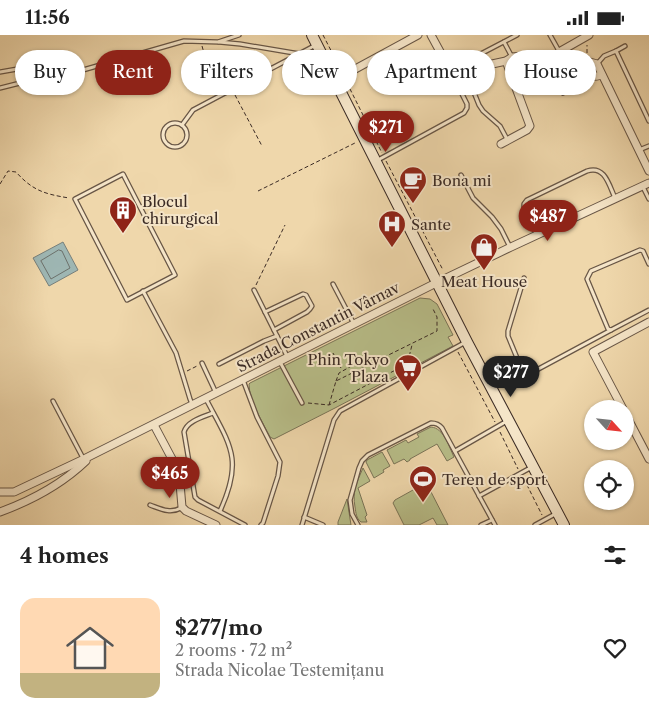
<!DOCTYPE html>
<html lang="en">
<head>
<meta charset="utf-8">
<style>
  :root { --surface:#fff; --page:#f2f2f2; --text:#222; --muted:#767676; --line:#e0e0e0; --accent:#8f2418 }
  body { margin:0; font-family:"Libre Caslon Text",serif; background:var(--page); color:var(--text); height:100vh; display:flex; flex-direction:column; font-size:19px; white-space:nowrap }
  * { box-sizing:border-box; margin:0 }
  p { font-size:16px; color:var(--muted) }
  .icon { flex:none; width:28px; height:28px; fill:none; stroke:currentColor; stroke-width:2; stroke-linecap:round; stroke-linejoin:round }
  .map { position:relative; height:490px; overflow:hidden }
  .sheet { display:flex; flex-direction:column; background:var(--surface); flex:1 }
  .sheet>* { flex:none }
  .banner { position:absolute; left:15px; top:15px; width:620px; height:45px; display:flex; gap:10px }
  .needle { width:32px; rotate:117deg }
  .buttons { position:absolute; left:584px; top:365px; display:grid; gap:10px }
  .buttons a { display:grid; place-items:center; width:50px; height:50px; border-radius:50%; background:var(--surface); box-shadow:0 1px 4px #0004; font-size:25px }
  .price { position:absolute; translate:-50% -42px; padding:0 11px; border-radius:18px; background:var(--accent); color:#fff; font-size:16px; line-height:32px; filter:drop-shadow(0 1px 2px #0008) }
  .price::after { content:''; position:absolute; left:50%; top:30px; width:15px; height:11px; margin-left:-8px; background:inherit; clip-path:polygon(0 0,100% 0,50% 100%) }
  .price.active { background:#222; color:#fff }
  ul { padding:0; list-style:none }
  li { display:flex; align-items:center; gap:15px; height:125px; padding:0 20px }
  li+li { border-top:1px solid var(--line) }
  li span { display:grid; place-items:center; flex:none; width:140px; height:100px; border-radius:15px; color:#555 }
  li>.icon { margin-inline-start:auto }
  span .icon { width:60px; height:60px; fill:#fffc; stroke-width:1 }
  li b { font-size:21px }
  h2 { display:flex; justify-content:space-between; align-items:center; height:60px; padding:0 20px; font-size:21px }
  .chip { padding:0 18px; border-radius:22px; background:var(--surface); box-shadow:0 1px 4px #0004; font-size:18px; line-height:45px }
  .chip.active { background:var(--accent); color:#fff }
  .status { display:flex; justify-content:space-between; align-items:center; height:35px; padding:0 25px; background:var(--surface); direction:ltr }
  .status svg { height:14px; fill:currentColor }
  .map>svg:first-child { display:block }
  .green { fill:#b8be89; stroke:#7a7457 }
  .water { fill:#9eb7b4; stroke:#767f7b }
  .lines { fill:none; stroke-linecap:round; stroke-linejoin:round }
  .shore { stroke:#6c716c; stroke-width:1 }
  .service-casing { stroke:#685646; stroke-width:5.5 }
  .minor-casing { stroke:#685646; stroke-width:9 }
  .secondary-casing { stroke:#3b2b25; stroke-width:12 }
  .path { stroke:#3b2b25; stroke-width:1; stroke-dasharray:4 2.5; stroke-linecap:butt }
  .service { stroke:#f5e5c8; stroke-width:3 }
  .minor { stroke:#f5e5c8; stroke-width:7 }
  .secondary { stroke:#f5e5c8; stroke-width:10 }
  .labels { text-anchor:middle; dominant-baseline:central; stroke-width:4; stroke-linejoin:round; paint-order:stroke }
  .poi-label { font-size:15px; fill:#3b2b25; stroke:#f5e5c8; text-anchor:start }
  .street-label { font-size:15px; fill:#3b2b25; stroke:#f5e5c8 }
</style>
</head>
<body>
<div class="status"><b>11:56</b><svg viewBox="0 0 49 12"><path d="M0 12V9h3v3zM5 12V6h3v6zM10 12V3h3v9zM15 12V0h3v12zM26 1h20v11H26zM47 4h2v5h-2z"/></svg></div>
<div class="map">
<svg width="649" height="490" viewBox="0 0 649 490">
  <rect width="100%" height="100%" fill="#efd7ab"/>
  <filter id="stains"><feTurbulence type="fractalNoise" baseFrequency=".004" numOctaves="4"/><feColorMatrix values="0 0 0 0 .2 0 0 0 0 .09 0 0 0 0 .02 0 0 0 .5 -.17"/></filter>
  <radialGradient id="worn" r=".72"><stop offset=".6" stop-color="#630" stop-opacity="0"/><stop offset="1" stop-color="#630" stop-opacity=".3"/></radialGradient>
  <!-- green -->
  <g class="green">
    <path d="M420,263L430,264L437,269L453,300L448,302L453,311L335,373L274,404L270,402C263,388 249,365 249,349L250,348Z"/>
    <path d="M431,392C444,393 449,412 454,422L447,426L437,409L410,424V425L407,427L404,424L394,429L387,415L406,405L408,408L419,402L417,399Z"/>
    <polygon points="382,417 390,431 383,435 384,437 374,443 366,427 367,425"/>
    <path d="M363,433L370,446L358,453L367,480L365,482L367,487H361C356,483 356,478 355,472C352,456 357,447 363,433Z"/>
    <polygon points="422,450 429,453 448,490 437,490 433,483 419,490 404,490 393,468 395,465"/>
    <polygon points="347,464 351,490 338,490 338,487"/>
  </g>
  <!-- water -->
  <polygon class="water" points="63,207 78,235 49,251 33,223"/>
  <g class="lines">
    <!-- shore -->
    <polygon class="shore" points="59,215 62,216 70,233 51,244 41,226"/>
    <!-- service casing -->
    <g class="service-casing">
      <g id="service">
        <polyline points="550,0 559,16"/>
        <polyline points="219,7 240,9 300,19"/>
        <polyline points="504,7 512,22"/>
        <polyline points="616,16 625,11"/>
        <polyline points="597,29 604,21 616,16 649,86"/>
        <polyline points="469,35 469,45 479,70 483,76 500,91 508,106"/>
        <path d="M0,37L46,29C57,30 58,32 62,41"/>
        <polyline points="0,53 36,44 49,43 62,41 184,6 218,7 239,0"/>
        <polyline points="563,58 571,52 584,39"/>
        <circle cx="175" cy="100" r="12"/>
        <polyline points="182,90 193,75 314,11"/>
        <polyline points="639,115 649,111"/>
        <polyline points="378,125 464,78 467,73 467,69 450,35 517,0"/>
        <polygon points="123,139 175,240 127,265 75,164"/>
        <polyline points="461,140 473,163 492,182 501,194 510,212"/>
        <polyline points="643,152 649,164"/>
        <path d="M537,200L524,173V169L527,165L587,136C605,130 609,150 615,163"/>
        <polyline points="649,229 643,216 640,215 591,236 587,244 608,294 611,295 649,275"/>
        <polyline points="524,243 508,296 508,301 522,335 525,338 531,338 611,295"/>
        <polyline points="333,249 354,289"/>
        <polyline points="254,255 287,321"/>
        <polyline points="143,256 176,318 190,364 192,369"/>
        <polyline points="265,277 303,259 306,260 312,271 310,274 307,277 274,295"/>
        <polyline points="280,327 302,368"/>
        <polyline points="202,328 216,358"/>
        <polyline points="219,329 264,306 277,301"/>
        <polyline points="243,345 257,382 280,427 278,441 263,488 261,490"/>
        <path d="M206,364C230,410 244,424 220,476"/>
        <polyline points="53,366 84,425"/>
        <path d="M213,378C203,382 187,386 184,397L195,462L198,465L245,490"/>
        <polyline points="455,416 507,386"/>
        <polyline points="479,461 532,432"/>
        <path d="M150,470C161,474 170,479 181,473"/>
        <polyline points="304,482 323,490"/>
        <polyline points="302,490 334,385 340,376 464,308"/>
        <path d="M358,490L352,479L350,465L359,433L362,426L368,420L431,388C436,388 439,389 442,393L495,490"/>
        <polyline points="481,490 492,485"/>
        <polyline points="535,490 557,478"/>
      </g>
    </g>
    <!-- minor casing -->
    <g class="minor-casing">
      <g id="minor">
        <polyline points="431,0 450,35 469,34 506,26 512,22 534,20 559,23 574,28 586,26 597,29 649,136"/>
        <polyline points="559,23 559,17 589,0"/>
        <path d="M574,28C584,40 586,44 602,40"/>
        <polyline points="335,45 418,0"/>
        <polyline points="501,109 527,95 530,91 506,26"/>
        <polyline points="623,374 593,317 649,287"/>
        <polyline points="625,378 649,424"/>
        <polyline points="154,390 179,437 182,472 186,476 216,490"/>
        <polyline points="0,457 14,457 84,424 438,247 511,212 649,148"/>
        <path d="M0,477C30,466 62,449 86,426"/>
      </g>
    </g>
    <!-- secondary casing -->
    <g class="secondary-casing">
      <polyline id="secondary" points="312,0 467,307 564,490"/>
    </g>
    <!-- path -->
    <g class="path">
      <polyline points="323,0 340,33"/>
      <polyline points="202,11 204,18 214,17 230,49"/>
      <polyline points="587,18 587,10"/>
      <polyline points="347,48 382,118"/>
      <polyline points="235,60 262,111"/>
      <polyline points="386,126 443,235"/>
      <path d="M0,149L8,136L16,137C33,156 45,159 69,163"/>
      <polyline points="258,156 357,107"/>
      <polyline points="256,250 285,190"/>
      <polyline points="458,317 495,387"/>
      <polyline points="333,318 342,335"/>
      <polyline points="187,336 197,331"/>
      <polyline points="336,346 339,338 364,324 367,331"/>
      <polyline points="308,368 329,370 405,330 409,322 412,310"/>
      <polyline points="329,370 336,346 437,296 437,282 433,274"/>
      <polyline points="500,397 518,434"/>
      <polyline points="524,444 542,480"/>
    </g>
    <!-- service -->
    <use href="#service" class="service"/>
    <!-- minor -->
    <use href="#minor" class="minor"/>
    <!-- secondary -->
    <use href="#secondary" class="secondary"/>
  </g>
  <!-- icons -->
  <defs>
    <g id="cafe-pin" transform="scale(1.4375)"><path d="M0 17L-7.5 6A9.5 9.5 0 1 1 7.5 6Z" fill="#8f2418" stroke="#f5e5c8"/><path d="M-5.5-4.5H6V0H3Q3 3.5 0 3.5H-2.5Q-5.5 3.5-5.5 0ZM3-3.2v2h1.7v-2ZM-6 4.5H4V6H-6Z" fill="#fff"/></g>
    <g id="building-pin" transform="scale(1.4375)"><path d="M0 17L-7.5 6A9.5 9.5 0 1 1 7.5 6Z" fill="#8f2418" stroke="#f5e5c8"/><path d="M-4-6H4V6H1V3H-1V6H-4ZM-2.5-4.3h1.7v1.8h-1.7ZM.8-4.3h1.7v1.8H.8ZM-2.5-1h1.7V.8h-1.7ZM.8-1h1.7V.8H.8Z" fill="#fff"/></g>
    <g id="hospital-pin" transform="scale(1.4375)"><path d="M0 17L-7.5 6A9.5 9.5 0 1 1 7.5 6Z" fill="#8f2418" stroke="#f5e5c8"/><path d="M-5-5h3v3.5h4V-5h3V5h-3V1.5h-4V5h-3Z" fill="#fff"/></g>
    <g id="shop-pin" transform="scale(1.4375)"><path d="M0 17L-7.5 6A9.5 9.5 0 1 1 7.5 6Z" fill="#8f2418" stroke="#f5e5c8"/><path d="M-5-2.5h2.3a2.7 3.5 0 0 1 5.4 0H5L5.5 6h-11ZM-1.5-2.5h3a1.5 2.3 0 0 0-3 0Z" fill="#fff"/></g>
    <g id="supermarket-pin" transform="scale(1.4375)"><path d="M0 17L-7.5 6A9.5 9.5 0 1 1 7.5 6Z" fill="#8f2418" stroke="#f5e5c8"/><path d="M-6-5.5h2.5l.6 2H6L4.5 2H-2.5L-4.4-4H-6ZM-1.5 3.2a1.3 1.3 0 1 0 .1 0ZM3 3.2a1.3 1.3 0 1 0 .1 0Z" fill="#fff"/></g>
    <g id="stadium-pin" transform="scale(1.4375)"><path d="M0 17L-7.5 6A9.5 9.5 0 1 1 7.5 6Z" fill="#8f2418" stroke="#f5e5c8"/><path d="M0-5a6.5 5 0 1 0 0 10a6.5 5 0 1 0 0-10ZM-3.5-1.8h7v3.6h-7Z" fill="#fff"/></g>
  </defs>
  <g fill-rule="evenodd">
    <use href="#cafe-pin" x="413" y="145"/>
    <use href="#building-pin" x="123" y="175"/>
    <use href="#hospital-pin" x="392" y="189"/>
    <use href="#shop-pin" x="484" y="212"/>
    <use href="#supermarket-pin" x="408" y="333"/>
    <use href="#stadium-pin" x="423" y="444"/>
  </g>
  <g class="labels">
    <!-- poi labels -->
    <g class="poi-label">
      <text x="432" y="145">Bona mi</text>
      <text x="142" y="166">Blocul<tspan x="142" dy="17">chirurgical</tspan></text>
      <text x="411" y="189">Sante</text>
      <text x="484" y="246" text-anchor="middle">Meat House</text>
      <text x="389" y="324" text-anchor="end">Phin Tokyo<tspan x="389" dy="17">Plaza</tspan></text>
      <text x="442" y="444">Teren de sport</text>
    </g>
    <!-- street labels -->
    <g class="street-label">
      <text transform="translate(318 292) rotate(-27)">Strada Constantin Vârnav</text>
    </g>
  </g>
  <rect width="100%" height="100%" filter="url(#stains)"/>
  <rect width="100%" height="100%" fill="url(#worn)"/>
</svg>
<div class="buttons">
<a><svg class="needle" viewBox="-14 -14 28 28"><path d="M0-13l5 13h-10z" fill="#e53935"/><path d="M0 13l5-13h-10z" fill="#767676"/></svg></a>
<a><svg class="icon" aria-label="locate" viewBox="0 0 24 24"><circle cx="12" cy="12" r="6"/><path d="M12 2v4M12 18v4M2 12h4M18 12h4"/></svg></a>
</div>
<b class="price" style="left:386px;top:118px">$271</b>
<b class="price" style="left:548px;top:207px">$487</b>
<b class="price active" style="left:511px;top:363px">$277</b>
<b class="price" style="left:170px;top:464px">$465</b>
<div class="banner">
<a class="chip">Buy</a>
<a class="chip active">Rent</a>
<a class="chip">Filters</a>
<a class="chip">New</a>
<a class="chip">Apartment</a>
<a class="chip">House</a>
</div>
</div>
<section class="sheet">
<h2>4 homes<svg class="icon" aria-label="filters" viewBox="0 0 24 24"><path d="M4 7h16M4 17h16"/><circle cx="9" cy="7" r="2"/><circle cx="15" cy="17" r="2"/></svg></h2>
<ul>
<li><span style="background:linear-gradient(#ffd9b3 75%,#c2b280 0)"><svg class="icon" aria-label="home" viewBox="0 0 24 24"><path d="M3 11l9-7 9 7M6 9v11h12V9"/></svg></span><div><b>$277/mo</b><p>2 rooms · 72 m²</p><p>Strada Nicolae Testemițanu</p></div><svg class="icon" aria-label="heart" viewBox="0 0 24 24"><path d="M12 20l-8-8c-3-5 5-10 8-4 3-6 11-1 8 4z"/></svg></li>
</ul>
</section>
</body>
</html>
